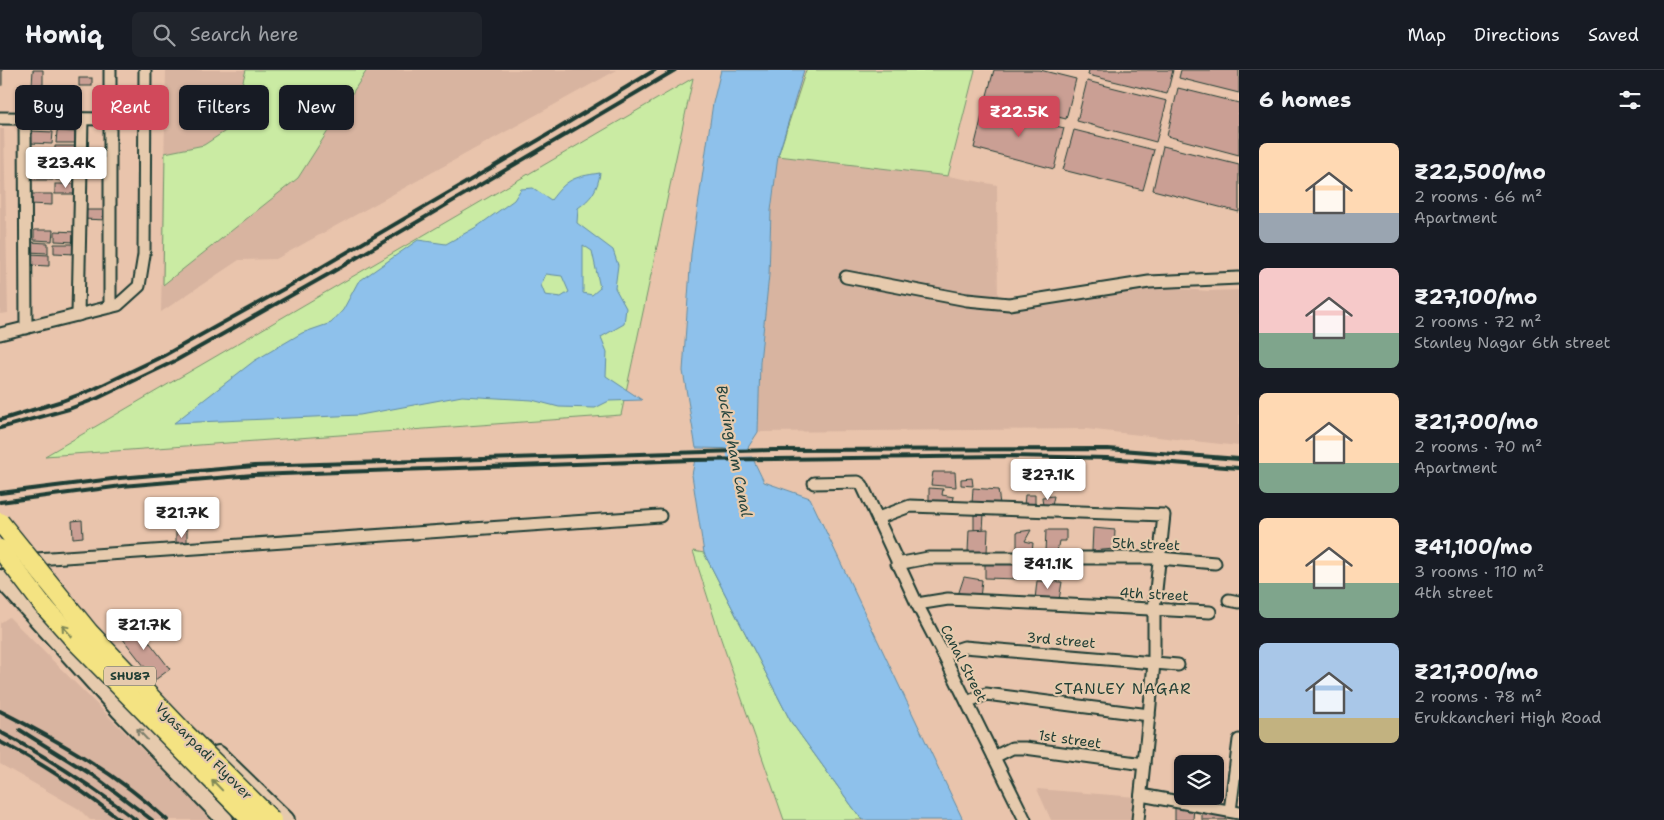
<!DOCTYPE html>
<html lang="en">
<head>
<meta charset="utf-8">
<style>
  :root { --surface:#171b24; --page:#20242c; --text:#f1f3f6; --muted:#9ea1a6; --line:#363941; --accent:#d1495b }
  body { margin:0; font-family:"Shantell Sans",sans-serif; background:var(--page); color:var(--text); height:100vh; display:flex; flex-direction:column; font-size:19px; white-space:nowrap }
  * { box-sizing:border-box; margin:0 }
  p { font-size:16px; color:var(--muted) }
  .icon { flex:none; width:28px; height:28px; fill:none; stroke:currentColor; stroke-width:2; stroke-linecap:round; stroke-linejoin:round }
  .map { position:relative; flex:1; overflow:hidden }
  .details { display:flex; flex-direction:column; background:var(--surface); width:425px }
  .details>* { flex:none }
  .guide { position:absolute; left:15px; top:15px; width:475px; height:45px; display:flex; gap:10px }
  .controls { position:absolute; left:1174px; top:685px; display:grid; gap:10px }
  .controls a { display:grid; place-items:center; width:50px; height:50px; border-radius:8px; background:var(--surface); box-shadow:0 1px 4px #0004; font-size:25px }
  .price { position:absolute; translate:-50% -42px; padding:0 11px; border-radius:5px; background:#fff; color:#222; font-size:16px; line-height:32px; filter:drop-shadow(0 1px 2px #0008) }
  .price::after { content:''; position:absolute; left:50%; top:30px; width:15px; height:11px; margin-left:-8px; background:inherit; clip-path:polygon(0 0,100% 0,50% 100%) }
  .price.on { background:var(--accent); color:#fff }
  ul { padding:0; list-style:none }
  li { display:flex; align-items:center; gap:15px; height:125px; padding:0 20px }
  li span { display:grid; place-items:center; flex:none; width:140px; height:100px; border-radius:8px; color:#555 }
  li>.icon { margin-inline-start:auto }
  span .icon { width:60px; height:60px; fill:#fffc; stroke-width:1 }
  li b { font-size:21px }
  h2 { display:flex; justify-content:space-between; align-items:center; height:60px; padding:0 20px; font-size:21px }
  .tag { padding:0 18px; border-radius:8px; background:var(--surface); box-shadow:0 1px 4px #0004; font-size:18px; line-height:45px }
  .tag.on { background:var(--accent); color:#fff }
  header { display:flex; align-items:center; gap:30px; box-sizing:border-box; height:70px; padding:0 25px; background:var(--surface); border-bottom:1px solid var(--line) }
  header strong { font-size:24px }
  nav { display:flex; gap:28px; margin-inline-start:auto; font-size:18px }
  .search { width:350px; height:45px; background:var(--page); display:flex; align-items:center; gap:12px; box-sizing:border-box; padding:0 18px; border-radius:8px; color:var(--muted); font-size:19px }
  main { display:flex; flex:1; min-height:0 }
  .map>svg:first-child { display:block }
  .built { fill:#d8b4a0 }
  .green { fill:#caeba3; stroke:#74946c }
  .water { fill:#8ec1eb; stroke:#628ca2; fill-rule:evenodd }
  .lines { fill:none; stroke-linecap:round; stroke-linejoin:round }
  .canal { stroke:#8ec1eb; stroke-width:12 }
  .building { fill:#ca9f94; stroke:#1f3d34 }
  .street-casing { stroke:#1f3d34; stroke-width:15 }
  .secondary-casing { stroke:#1f3d34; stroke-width:20 }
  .street { stroke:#e6caad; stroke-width:11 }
  .secondary { stroke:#e6caad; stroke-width:16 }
  .rail { stroke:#1f3d34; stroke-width:4 }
  .primary-bridge-casing { stroke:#1f3d34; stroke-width:21; stroke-linecap:butt }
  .primary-bridge { stroke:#f4e382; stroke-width:18 }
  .oneway { stroke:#7f8857 }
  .oneway2 { stroke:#797c6a }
  .labels { text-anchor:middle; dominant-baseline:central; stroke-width:4.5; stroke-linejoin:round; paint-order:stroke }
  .shield { fill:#e6caad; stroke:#5b6758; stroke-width:1 }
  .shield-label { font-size:12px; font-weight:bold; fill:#1f3d34 }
  .street-label { font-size:14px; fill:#1f3d34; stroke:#e6caad }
  .water-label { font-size:15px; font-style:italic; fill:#25443d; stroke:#e6caad }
  .neighbourhood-label { font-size:15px; letter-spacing:1px; fill:#1f3d34; stroke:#e6caad }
</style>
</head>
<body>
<header>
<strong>Homiq</strong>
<div class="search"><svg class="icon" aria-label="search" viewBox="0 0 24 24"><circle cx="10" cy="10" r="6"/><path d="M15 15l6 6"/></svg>Search here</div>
<nav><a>Map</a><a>Directions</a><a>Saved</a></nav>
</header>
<main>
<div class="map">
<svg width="1239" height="750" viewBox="0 0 1239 750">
  <rect width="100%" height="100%" fill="#e9c4ac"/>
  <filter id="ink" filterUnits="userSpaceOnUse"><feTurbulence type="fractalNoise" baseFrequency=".02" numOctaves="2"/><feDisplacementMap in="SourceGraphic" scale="10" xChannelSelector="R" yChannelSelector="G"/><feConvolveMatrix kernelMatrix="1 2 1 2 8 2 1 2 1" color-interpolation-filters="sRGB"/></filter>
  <g filter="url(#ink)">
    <!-- built -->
    <g class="built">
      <polygon points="166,0 617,0 276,189 239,190 161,242"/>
      <polygon points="0,59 4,59 8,243 0,244"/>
      <polygon points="778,86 948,106 997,115 998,241 1158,217 1208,221 1239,220 1239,376 1086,359 758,362 760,292 769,205 771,141"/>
      <polygon points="9,547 213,750 90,750 79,739 0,694 0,553"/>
      <polygon points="1037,719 1136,727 1133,750 1051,750"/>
    </g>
    <!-- green -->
    <g class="green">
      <polygon points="246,0 367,0 298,108 163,215 165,83 204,75 230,58"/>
      <polygon points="806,0 975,0 948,106 778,86"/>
      <polygon points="693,8 621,345 45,386"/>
      <polygon points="693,481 704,483 791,652 862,750 784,750 721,569"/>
    </g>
    <!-- water -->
    <g class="water">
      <polygon points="721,0 804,0 778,86 771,141 769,205 760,292 758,362 747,379 696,378 683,301 691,184 713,33"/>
      <path d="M600,103C598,119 591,129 578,138L577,153L613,180L618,195L615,218L626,238L624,254L601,267L607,282L606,306L642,330L609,331L595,338L559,337L532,330L462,326L360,345L174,353L254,291L302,263L331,253L343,240L358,212L418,170L446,174L478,156L514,130L521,119L533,118L551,130C567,109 573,107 600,103ZM583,175L592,181L600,218L592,225L583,223ZM546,204L562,206L569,222L561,227L545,225L541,215Z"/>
      <polygon points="752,387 764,412 810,428 963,750 862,750 791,652 704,483 692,405 695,389"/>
    </g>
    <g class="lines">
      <!-- canal -->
      <polyline class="canal" points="729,362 736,403"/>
    </g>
    <!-- building -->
    <g class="building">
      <rect x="0" y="0" width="2" height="15"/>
      <polygon points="33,0 43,0 43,15 32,15"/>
      <polygon points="994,0 1040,0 1076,9 1066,49 986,29"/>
      <polygon points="1089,0 1173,0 1167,24 1088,5"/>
      <polygon points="1181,0 1239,0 1239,23 1179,8"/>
      <rect x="79" y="8" width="13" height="8"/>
      <polygon points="1087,11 1167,31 1156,72 1077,51"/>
      <polygon points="22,18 44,18 44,42 22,41"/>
      <polygon points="1178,18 1239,33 1239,85 1167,66"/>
      <rect x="48" y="19" width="15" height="22"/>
      <polygon points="984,38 1064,58 1054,99 974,78"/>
      <polygon points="1074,60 1154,80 1143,120 1063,100"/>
      <polygon points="30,61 53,62 52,74 30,73"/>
      <polygon points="57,61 75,62 75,73 56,73"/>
      <polygon points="55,76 75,76 75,84 55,85"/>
      <polygon points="1163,76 1239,95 1239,142 1153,120"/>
      <polygon points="28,84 52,85 52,98 28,98"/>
      <polygon points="82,88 102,89 101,98 82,98"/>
      <polygon points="29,100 53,101 53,110 29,110"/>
      <rect x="56" y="100" width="19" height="10"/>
      <rect x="55" y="114" width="22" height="10"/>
      <polygon points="29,124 52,124 52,135 29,134"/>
      <polygon points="82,140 107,140 107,150 82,149"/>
      <polygon points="34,160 53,160 52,171 34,170"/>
      <polygon points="55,161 76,162 75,172 55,171"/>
      <polygon points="29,172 48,173 48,183 28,182"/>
      <polygon points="54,174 76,174 75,184 54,183"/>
      <polygon points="29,184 49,185 49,196 29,195"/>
      <polygon points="933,402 955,402 956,417 931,415"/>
      <polygon points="972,408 973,416 961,415 961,409"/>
      <polygon points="929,418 943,419 942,425 954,427 953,433 929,434"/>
      <polygon points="973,418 998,420 1000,434 972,434"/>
      <polygon points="1025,425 1035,425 1035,436 1024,436"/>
      <polygon points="1054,426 1052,436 1043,436 1042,427"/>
      <polygon points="984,444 983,460 974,460 974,445"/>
      <polygon points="82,450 83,467 73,468 72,451"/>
      <polygon points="1093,458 1115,460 1114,479 1092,481"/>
      <polygon points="988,459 987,483 968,482 969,460"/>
      <rect x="176" y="460" width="11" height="18"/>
      <polygon points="1031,460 1025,471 1033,473 1032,483 1017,483 1017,462"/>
      <polygon points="1046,460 1066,460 1066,471 1059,471 1057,482 1045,482"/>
      <polygon points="1015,491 1018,509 985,508 985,494"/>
      <polygon points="964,507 982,510 980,528 958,525"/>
      <polygon points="1037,511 1062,512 1059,530 1035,529"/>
      <polygon points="134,552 170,599 155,610 119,564"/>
      <polygon points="1175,734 1194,737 1193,750 1175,750"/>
      <polygon points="1202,743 1227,746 1226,750 1202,750"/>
    </g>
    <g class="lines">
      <!-- street casing -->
      <g class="street-casing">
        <g id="street">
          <polyline points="110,0 110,237"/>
          <polyline points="0,48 110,49"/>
          <polyline points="25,48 26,258"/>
          <polyline points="846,207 967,230 1009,234 1149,212 1239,208"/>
          <polyline points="78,245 82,49"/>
          <polyline points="0,264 118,235 139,216 144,185 145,0"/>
          <polyline points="814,413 858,412 862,415 917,534 943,584 1025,750"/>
          <polyline points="878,448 910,436 1164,445 1154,539 1154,593 1149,645 1138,750"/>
          <polyline points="36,489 660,446"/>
          <polyline points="897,494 928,488 1159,488 1215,493"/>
          <polyline points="1229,530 1239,532"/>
          <polyline points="917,534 948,529 1210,542"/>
          <polyline points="943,584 964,577 1178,595"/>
          <polyline points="967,632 986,624 1149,645"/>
          <polyline points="994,687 1012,678 1025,678 1144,694"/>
          <polyline points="1141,725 1239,743"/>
          <polyline points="1230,741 1239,670"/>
        </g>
      </g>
      <!-- secondary casing -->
      <g class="secondary-casing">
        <g id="secondary">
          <polyline points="0,508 119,640 225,750"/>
          <polyline points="218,684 286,750"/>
        </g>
      </g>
      <!-- street -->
      <use href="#street" class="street"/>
      <!-- secondary -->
      <use href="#secondary" class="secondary"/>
      <!-- rail -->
      <g class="rail">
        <polyline points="0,350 62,331 94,319 163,286 298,211 554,61 655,0"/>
        <polyline points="0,358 69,339 98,328 175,291 329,204 675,0"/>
        <polyline points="0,423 120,408 254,396 773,380 1108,379 1239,389"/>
        <polyline points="0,432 122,416 253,405 692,390 1007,386 1107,388 1239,398"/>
        <path d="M0,641C59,671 119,705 167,750"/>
        <polyline points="20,660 97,708 152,750"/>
        <path d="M0,662C48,687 93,717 136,750"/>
        <path d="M0,672C43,693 83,721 120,750"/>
      </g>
      <!-- primary-bridge casing -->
      <g class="primary-bridge-casing">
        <g id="primary-bridge">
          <polyline points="0,452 89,562 184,662 272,750"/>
          <polyline points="0,479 42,534 76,572 251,750"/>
        </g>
      </g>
      <!-- primary-bridge -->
      <use href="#primary-bridge" class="primary-bridge"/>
    </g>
    <!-- one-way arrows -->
    <defs><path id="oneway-shaft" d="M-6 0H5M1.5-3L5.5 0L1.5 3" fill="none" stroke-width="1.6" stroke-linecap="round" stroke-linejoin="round" transform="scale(1.25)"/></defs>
    <g class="oneway">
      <use href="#oneway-shaft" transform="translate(67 561) rotate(-131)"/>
      <use href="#oneway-shaft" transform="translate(217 715) rotate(-134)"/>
    </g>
    <use class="oneway2" href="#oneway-shaft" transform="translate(142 664) rotate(-133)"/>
  </g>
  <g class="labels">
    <!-- shield labels -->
    <rect class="shield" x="104" y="596.5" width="52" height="19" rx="4"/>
    <g class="shield-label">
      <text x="130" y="606">SHU87</text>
    </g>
    <!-- street labels -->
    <g class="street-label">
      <text transform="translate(1146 474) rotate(2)">5th street</text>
      <text transform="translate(1154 524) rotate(3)">4th street</text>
      <text transform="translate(1061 570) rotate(5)">3rd street</text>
      <text transform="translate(964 593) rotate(63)">Canal Street</text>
      <text transform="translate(1070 669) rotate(8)">1st street</text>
      <text transform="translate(204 681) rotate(45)">Vyasarpadi Flyover</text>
    </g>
    <!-- water labels -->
    <g class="water-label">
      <text transform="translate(734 381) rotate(79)">Buckingham Canal</text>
    </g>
    <!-- neighbourhood labels -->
    <g class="neighbourhood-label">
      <text x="1123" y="619">STANLEY NAGAR</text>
    </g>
  </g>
</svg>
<div class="controls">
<a><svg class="icon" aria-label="layers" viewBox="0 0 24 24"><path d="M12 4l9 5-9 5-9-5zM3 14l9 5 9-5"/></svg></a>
</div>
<b class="price on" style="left:1019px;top:68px">₹22.5K</b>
<b class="price" style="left:66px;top:119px">₹23.4K</b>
<b class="price" style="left:1048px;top:431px">₹27.1K</b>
<b class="price" style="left:182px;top:469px">₹21.7K</b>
<b class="price" style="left:1048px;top:520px">₹41.1K</b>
<b class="price" style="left:144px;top:581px">₹21.7K</b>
<div class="guide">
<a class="tag">Buy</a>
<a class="tag on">Rent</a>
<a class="tag">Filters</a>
<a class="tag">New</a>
</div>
</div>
<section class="details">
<h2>6 homes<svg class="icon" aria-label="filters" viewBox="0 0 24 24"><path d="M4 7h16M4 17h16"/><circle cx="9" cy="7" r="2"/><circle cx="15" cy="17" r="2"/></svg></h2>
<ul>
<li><span style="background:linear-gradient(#ffd9b3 70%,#9aa5b1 0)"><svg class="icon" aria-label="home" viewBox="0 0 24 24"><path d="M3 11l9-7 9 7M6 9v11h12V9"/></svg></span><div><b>₹22,500/mo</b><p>2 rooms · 66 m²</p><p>Apartment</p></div></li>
<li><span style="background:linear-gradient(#f6c9c9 65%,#7fa58c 0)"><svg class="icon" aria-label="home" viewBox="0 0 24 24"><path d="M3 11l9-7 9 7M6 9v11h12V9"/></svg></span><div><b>₹27,100/mo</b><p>2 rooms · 72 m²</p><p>Stanley Nagar 6th street</p></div></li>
<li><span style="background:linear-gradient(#ffd9b3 70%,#7fa58c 0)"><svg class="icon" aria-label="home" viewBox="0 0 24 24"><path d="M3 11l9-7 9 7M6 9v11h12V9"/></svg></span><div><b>₹21,700/mo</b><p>2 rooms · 70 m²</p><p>Apartment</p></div></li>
<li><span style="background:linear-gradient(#ffd9b3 65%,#7fa58c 0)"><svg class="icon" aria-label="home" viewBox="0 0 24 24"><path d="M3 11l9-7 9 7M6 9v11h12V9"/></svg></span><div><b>₹41,100/mo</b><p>3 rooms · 110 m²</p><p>4th street</p></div></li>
<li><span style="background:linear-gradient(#a9c7e8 75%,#c2b280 0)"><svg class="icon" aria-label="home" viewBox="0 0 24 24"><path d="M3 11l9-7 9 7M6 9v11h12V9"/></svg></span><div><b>₹21,700/mo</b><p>2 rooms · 78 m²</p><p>Erukkancheri High Road</p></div></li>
</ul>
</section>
</main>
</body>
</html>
